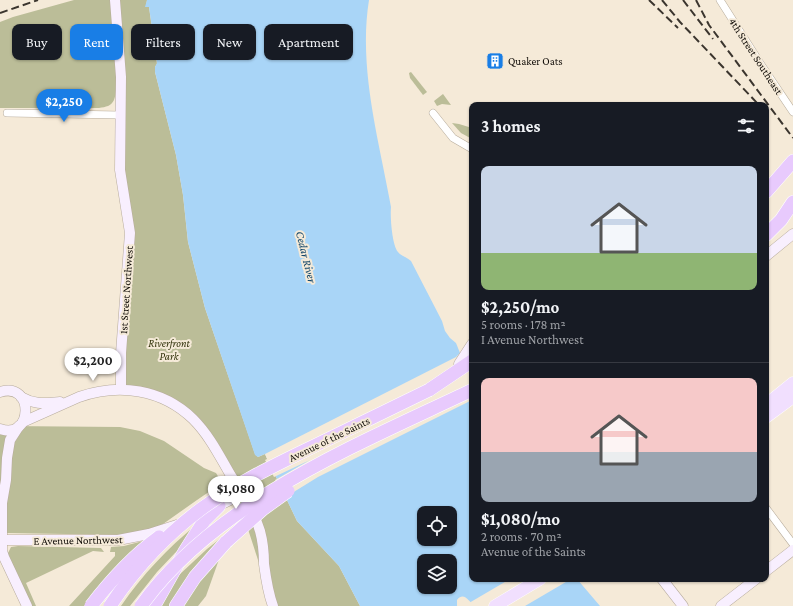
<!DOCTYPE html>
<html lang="en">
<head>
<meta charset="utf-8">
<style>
  :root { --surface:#171b24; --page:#242831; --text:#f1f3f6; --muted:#9ea1a6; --line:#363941; --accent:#197ee6 }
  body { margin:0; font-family:"Crimson Pro",serif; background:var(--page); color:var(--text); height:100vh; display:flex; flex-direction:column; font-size:15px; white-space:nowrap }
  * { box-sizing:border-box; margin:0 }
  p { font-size:13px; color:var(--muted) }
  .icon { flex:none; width:22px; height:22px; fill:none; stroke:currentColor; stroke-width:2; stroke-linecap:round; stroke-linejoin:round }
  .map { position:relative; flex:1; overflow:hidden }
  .side { position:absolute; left:469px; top:102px; width:300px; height:480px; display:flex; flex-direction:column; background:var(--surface); border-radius:8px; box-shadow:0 1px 3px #0004 }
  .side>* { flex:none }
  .top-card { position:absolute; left:12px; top:24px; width:380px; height:36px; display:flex; gap:8px }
  .fabs { position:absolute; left:417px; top:506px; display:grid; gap:8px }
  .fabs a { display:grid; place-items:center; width:40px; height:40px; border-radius:8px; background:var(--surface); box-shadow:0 1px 3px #0004; font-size:20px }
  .price { position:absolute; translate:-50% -34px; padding:0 9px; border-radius:14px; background:#fff; color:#222; font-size:13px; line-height:26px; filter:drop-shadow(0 1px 2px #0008) }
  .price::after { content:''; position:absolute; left:50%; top:24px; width:12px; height:9px; margin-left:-6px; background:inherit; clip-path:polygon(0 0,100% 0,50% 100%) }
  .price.selected { background:var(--accent); color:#fff }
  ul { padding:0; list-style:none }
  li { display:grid; align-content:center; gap:8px; height:212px; padding:0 12px }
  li+li { border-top:1px solid var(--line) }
  li span { display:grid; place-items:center; height:124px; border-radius:8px; color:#555 }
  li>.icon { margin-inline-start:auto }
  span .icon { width:72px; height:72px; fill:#fffc; stroke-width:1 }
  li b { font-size:17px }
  h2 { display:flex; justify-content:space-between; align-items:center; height:48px; padding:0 12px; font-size:17px }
  .chip { padding:0 14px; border-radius:8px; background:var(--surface); box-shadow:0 1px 3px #0004; font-size:14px; line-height:36px }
  .chip.selected { background:var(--accent); color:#fff }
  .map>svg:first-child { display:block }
  .green { fill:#bbbd98 }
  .water { fill:#a9d5f7; fill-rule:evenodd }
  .pier { fill:#f5ead8 }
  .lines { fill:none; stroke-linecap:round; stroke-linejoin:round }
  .street-casing { stroke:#b7ac9c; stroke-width:8 }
  .secondary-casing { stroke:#b7ac9c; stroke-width:11 }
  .primary-casing { stroke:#fff; stroke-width:13 }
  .highway-casing { stroke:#fff; stroke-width:14 }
  .street { stroke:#fff; stroke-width:7 }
  .secondary { stroke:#f8effe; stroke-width:10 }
  .primary { stroke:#f1dffe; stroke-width:12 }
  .highway { stroke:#e8cafd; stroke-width:13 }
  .rail { stroke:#3b352e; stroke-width:2; stroke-dasharray:8 4; stroke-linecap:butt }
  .highway-bridge-casing { stroke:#fff; stroke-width:14; stroke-linecap:butt }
  .highway-bridge { stroke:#e8cafd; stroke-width:13 }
  .labels { text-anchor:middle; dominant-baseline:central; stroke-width:4; stroke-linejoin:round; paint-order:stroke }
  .street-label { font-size:11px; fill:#100c07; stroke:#f5ead8 }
  .poi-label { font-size:11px; fill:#100c07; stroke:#f5ead8; text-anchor:start }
  .park-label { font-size:11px; font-style:italic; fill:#303109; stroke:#f5ead8 }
  .water-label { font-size:12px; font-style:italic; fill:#16486a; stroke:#f5ead8 }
</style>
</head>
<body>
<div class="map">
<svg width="793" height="606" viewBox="0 0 793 606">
  <rect width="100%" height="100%" fill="#f5ead8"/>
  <!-- green -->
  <g class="green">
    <path d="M74,0H110C112,17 121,88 114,100C111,106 106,107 99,108H0V22L13,17Z"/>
    <polygon points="118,0 147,0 146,7 149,7 157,64 155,67 155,72 176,155 183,195 188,242 205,308 255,454 258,457 265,454 297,521 339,566 360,606 273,606 229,471 179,407 121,389 129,251 120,171"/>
    <polygon points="411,72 427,92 423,95 410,78 409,73"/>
    <polygon points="443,94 451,105 442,104 437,106 434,101"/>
    <polygon points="452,123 459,124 472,128 472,139 461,133"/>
    <polygon points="6,426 120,427 140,431 164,441 204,468 216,473 222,483 197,500 163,524 155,528 125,535 6,533 0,530 0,428"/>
    <path d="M197,524L190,540L175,553L157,572L130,606H121C143,574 167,549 197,524Z"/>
    <polygon points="235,527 171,606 158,606 179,575 207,549"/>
    <polygon points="143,541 98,588 84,606 69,606 115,556 115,552 110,552 111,547 124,546"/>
    <polygon points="18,546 101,548 104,552 93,551 26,583 36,606 30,606 9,560 8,553 11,547"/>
    <polygon points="222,551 206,596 198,606 180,606"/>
  </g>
  <!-- water -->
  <path class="water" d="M147,0H369C358,68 379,140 391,207C390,216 392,245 398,252C401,256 407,257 411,261L442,321L445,331L450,338L456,343L460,353L456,357L472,391V579H577L600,606H475C469,602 464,591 457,600V606H360L339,566L297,521L265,454L258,457L255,455L205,308L188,242L183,195L176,155L155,72V67L157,63L149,7H145ZM424,513H450V539H424ZM424,561H450V587H424Z"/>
  <!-- pier -->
  <g class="pier">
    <polygon points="456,357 459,363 461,362 472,386 472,400 318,477 284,498 275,480 310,460 274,477 265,460 267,459 265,454"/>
    <polygon points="510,579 571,579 525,606 472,606 469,603"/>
  </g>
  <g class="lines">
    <!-- street casing -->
    <g class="street-casing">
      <g id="street">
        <polyline points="720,0 760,63 793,112"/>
        <polyline points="7,113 120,115"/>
        <polyline points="433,113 453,138 472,149"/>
        <polyline points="766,508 793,544"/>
      </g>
    </g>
    <!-- secondary casing -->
    <g class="secondary-casing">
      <g id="secondary">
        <polyline points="115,0 121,77 120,170 130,233 121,353 121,389"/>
        <polyline points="766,256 793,234"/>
        <polyline points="459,364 472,344"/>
        <path d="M0,392C35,381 33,441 0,429"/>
        <path d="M21,397C35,405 45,403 60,402"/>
        <path d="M23,422L79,397C119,383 162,389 193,419C209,435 219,455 230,474C241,492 254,511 260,531C263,542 264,553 264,564C266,579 268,593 273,606"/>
        <polyline points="19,426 10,440 7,458 6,480 2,503 2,551 4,557 27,606"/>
        <polyline points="212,509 242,494"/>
        <polyline points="0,540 118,540 149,534 180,524"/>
        <polyline points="766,571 793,550"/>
        <polyline points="662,579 683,606"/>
        <polyline points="721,606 756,579"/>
      </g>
    </g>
    <!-- primary casing -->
    <g class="primary-casing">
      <g id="primary">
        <polyline points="766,405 793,383"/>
        <polyline points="766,417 793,397"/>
        <polyline points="495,606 540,579"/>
      </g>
    </g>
    <!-- highway casing -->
    <g class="highway-casing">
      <g id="highway">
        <polyline points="766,192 793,161"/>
        <polyline points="766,235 781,220 793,202"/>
        <polyline points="429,390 472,361"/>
        <polyline points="154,606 185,551 204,521 219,506"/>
        <polyline points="176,606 195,577 226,542"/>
      </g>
    </g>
    <!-- street -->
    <use href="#street" class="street"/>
    <!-- secondary -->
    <use href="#secondary" class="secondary"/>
    <!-- primary -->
    <use href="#primary" class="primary"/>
    <!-- highway -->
    <use href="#highway" class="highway"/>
    <!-- rail -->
    <g class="rail">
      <polyline points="649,0 678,28"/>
      <polyline points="662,0 680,22 759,105"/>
      <polyline points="683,0 713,39"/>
      <polyline points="696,0 709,25 793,138"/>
      <polyline points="0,13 38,0"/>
    </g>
    <!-- highway-bridge casing -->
    <g class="highway-bridge-casing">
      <g id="highway-bridge">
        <polyline points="226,542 263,509 288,491"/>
        <path d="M91,606C111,580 133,556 159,537"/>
        <path d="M110,606C134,570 166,535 201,509C235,484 273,466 312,447C351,428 390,409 429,390"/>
        <path d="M141,606C216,501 359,444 472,390"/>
      </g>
    </g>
    <!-- highway-bridge -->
    <use href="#highway-bridge" class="highway-bridge"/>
  </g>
  <!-- icons -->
  <defs>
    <g id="building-square" transform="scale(0.9)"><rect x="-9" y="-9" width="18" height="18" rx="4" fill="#197ee6" stroke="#f5ead8"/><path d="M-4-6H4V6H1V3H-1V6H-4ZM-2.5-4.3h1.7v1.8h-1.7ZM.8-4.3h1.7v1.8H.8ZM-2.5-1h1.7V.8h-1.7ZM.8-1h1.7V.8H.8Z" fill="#fff"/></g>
  </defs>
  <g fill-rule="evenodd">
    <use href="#building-square" x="495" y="61"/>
  </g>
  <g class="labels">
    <!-- street labels -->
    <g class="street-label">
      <text transform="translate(756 56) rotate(57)">4th Street Southeast</text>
      <text transform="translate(126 290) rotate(-86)">1st Street Northwest</text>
      <text transform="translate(329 439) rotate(-26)">Avenue of the Saints</text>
      <text transform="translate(78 540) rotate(-1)">E Avenue Northwest</text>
    </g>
    <!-- poi labels -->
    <g class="poi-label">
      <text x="508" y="61">Quaker Oats</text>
    </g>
    <!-- park labels -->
    <g class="park-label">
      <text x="169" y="343">Riverfront<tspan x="169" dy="13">Park</tspan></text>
    </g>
    <!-- water labels -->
    <g class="water-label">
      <text transform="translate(306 257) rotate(76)">Cedar River</text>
    </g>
  </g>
</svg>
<div class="fabs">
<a><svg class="icon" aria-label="locate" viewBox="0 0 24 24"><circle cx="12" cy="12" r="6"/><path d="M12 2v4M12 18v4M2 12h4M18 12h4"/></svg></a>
<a><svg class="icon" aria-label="layers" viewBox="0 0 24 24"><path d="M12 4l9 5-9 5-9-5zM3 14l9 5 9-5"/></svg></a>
</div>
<b class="price selected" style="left:64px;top:123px">$2,250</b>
<b class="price" style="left:93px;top:382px">$2,200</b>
<b class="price" style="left:236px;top:510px">$1,080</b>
<div class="top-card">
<a class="chip">Buy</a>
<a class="chip selected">Rent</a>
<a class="chip">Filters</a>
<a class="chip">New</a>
<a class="chip">Apartment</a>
</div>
<section class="side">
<h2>3 homes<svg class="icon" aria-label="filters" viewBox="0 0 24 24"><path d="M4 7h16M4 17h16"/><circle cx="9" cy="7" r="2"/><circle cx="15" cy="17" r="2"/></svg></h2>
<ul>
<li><span style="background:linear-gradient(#c9d6e8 70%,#8fb573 0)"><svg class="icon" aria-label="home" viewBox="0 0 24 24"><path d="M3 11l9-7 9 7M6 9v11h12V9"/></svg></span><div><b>$2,250/mo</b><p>5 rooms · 178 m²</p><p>I Avenue Northwest</p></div></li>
<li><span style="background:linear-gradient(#f6c9c9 60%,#9aa5b1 0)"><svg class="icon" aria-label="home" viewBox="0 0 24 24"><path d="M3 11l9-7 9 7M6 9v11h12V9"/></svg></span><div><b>$1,080/mo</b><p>2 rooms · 70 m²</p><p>Avenue of the Saints</p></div></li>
</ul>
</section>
</div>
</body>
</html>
